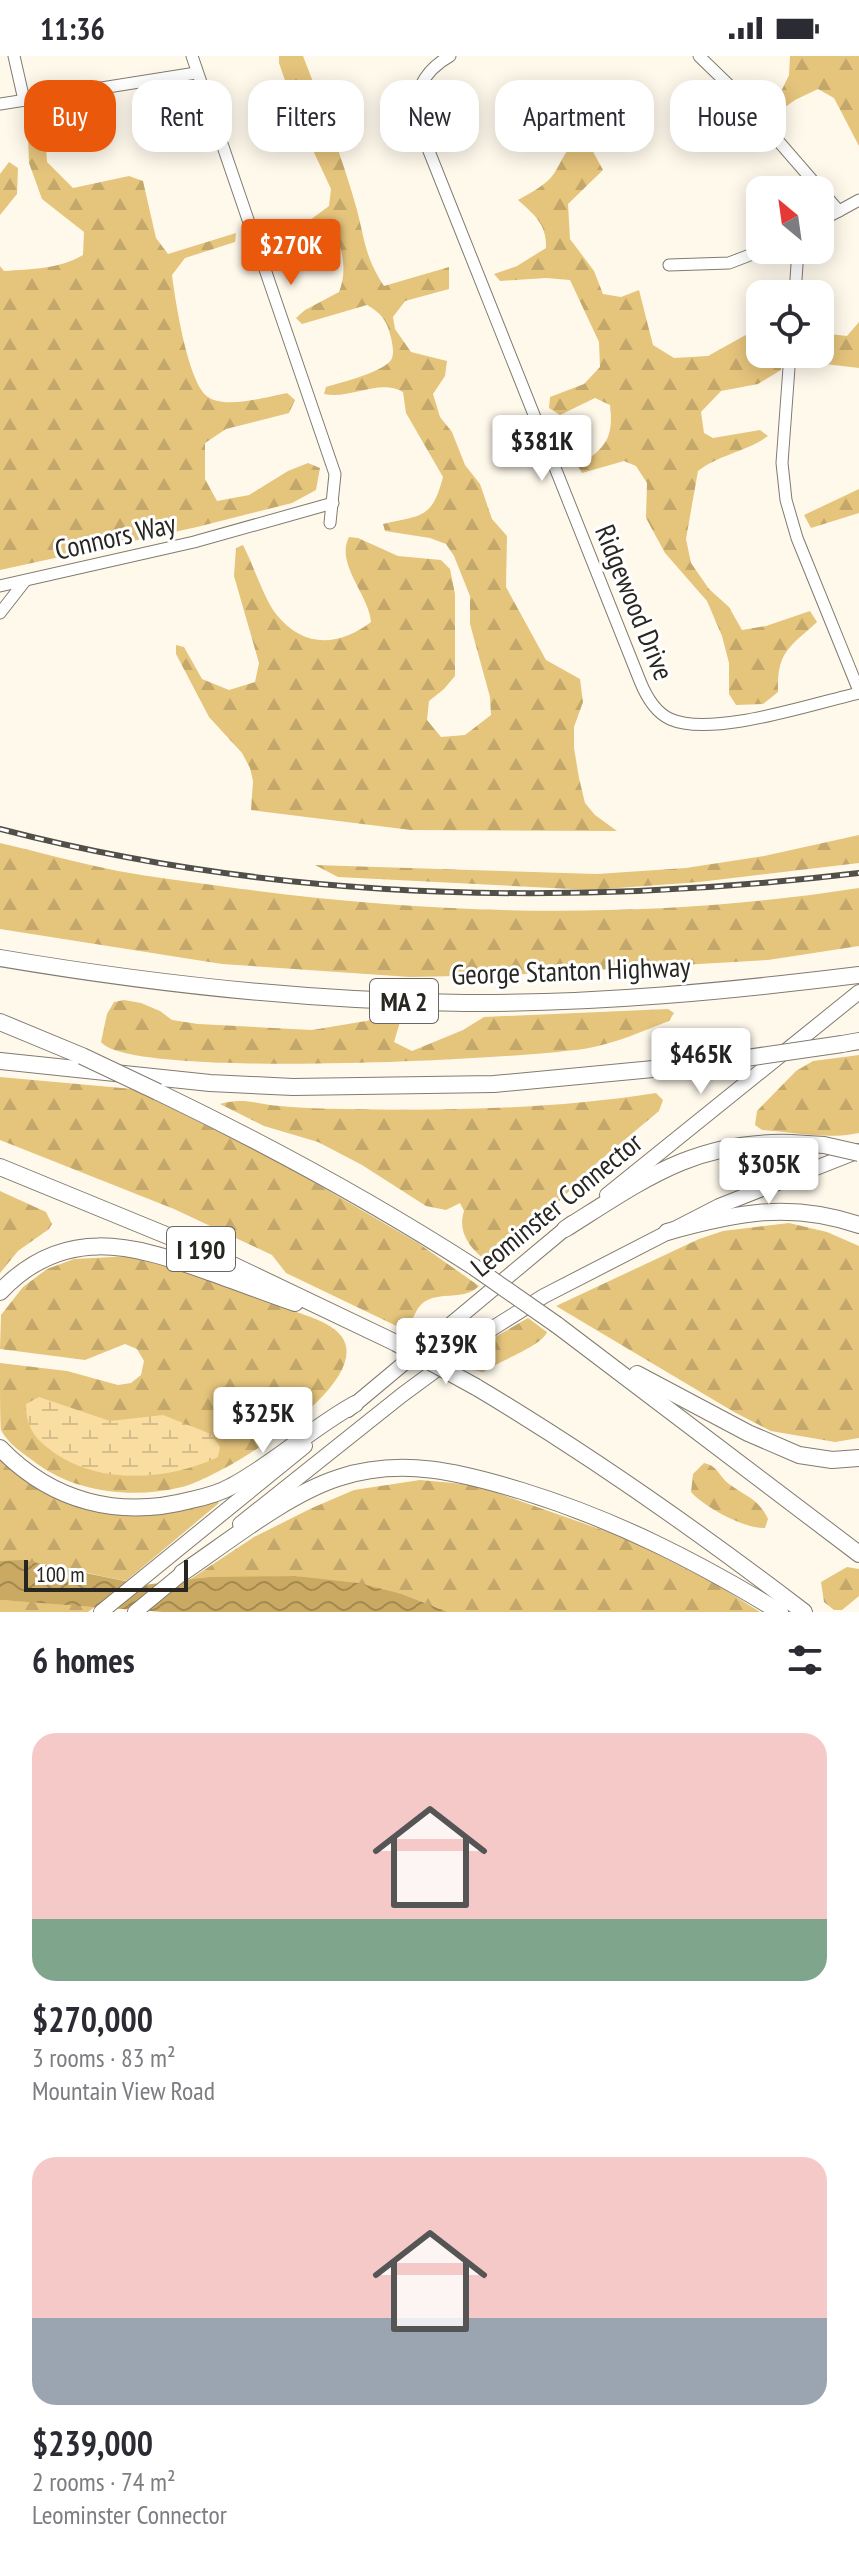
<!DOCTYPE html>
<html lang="en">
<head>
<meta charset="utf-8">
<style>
  :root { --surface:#fff; --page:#f7f7f7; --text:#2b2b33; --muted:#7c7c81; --accent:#ea580c }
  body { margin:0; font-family:"PT Sans Narrow",sans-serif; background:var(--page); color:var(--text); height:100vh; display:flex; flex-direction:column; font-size:30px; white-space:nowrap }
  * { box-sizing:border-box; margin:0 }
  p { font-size:26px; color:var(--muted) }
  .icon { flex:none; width:44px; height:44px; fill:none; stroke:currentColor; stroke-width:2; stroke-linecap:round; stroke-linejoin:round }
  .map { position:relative; height:1556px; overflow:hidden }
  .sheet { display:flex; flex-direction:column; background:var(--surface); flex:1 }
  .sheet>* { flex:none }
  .guide { position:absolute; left:24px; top:24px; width:812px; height:72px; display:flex; gap:16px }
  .needle { width:52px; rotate:331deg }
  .buttons { position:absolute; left:746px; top:120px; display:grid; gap:16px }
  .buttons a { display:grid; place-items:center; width:88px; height:88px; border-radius:16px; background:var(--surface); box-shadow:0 4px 20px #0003; font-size:40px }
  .scale { position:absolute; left:24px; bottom:20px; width:164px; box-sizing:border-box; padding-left:8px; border:4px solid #282621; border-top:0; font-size:22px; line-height:28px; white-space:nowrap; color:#282621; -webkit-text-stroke:6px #fff; paint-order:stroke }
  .price { position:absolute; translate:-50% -68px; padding:0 18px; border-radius:8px; background:#fff; color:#222; font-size:26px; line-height:52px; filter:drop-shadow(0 2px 4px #0008) }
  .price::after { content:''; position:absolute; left:50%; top:48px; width:24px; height:18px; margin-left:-12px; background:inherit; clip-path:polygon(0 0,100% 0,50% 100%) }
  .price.selected { background:var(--accent); color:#fff }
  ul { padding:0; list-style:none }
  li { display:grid; align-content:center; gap:16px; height:424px; padding:0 32px }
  li span { display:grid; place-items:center; height:248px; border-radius:24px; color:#555 }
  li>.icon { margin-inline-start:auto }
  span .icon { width:144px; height:144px; fill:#fffc; stroke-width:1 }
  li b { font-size:34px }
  h2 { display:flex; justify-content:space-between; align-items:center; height:96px; padding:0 32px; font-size:34px }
  .chip { padding:0 28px; border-radius:24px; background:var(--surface); box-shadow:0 4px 20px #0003; font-size:28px; line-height:72px }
  .chip.selected { background:var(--accent); color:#fff }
  .status { display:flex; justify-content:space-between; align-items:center; height:56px; padding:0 40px; background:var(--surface); direction:ltr }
  .status svg { height:22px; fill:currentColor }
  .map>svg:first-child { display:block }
  .forest { fill:url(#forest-firs) }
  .wetland { fill:url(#wetland-marsh) }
  .water { fill:url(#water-waves) }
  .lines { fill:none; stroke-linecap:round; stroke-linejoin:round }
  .minor-casing { stroke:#817b70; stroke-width:13 }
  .major-casing { stroke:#817b70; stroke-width:16 }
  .highway-casing { stroke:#817b70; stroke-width:18 }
  .minor { stroke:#fff; stroke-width:11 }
  .major { stroke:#fff; stroke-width:14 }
  .highway { stroke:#fff; stroke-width:16 }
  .rail-casing { stroke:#524f48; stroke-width:6 }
  .rail { stroke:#fff; stroke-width:3; stroke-dasharray:9; stroke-linecap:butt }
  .highway-bridge-casing { stroke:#817b70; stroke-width:18; stroke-linecap:butt }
  .highway-bridge { stroke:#fff; stroke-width:16 }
  .labels { text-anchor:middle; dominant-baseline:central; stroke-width:6; stroke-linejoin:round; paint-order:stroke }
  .shield { fill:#fff; stroke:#686764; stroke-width:2 }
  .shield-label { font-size:26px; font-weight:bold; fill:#282621 }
  .street-label { font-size:28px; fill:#282621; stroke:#fff }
</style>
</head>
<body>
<div class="status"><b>11:36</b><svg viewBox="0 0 49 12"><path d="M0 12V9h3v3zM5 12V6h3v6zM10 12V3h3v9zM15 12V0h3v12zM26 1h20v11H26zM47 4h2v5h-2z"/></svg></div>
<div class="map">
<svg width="859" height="1556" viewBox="0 0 859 1556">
  <defs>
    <pattern id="forest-firs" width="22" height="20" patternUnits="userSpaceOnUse" patternTransform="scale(2)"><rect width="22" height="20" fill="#e5c47c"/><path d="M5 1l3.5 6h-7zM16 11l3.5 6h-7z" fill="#c4a86b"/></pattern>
    <pattern id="wetland-marsh" width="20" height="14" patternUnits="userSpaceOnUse" patternTransform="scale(2)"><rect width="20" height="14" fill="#f9dda1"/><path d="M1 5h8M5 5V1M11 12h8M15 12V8" fill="none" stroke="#d5be8a"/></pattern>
    <pattern id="water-waves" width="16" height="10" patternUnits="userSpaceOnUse" patternTransform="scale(2)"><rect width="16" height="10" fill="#caa962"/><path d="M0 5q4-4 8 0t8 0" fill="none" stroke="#a48950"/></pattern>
  </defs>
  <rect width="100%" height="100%" fill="#fff9ec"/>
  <!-- forest -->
  <g class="forest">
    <path d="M279,0H303C322,49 343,103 357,154C365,185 365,201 384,230L449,211V233L405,245L393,261L395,273L411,296L447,305L445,320L433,338L440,361L452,376L465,409L480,428L492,463L507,480L506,531L546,604L580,623L583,646L574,671V692L579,722L585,747L595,759L617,775L411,774L251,754L253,725L250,712L242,697L209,661L176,598V589L184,591L202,623L229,634L255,626L259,607L234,520L236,492L243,489C253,508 264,543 276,558C303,592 338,591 371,566C369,539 335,508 349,481L358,482L398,500L441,504L450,513L455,538V620L444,633L429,645L427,664L441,681L465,679L491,659L490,641L470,568V540L454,500L446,488L430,482L385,475L383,468C422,459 432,463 443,421L406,357L403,336C379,322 350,344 324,338L326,331C342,326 381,317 391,304C395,298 392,285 390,278C387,265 380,256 367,249L302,268L296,262L305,254L339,236C347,216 343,198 336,177L317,176L268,191L264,184L306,167L329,150L331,133L298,62L279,7Z"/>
    <polygon points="790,0 859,0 859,90 834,42 818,33 795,44 777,57 775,48 789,19"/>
    <path d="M32,51H40L45,73L47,106L73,132L129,120L143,125L156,182L168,198L236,177L235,186L185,202L172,219C175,243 188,328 208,341C225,353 267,341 287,337L295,344L289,357L226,373L205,387V423L217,445L249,439L288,415L308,407L320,412L316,434L292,447L197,471L0,514V210L4,215C32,213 59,213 83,199L84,176L42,143L29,107L27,58Z"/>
    <path d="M573,89L591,92L603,114L568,148L570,183L594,215L603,238L621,241L639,234L653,289L674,302L708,300L760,271V298H782L781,314L758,328L721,335L701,356L704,377L713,382L760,374L768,380C746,396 720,398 698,415L686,483L691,507L709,533L729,551L742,574L766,570L810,555L817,566C789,592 777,595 778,636L763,648L736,649L729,638V607L722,580L707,545L665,497L646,462L647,427L636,410L624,405L582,417L578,410C605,392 614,383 610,349L595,342L560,359L549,352L550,341L584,328L600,311L599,286L570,224L546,222L500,225L494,218L517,210L546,192C547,169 535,159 518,144C530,137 547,129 555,116C562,105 563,98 573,89Z"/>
    <polygon points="9,106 18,112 17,138 0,159 0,118"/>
    <polygon points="859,266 859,312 808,306 805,298 820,298 820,277 847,280"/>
    <polygon points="859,433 859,457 811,472 804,459"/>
    <polygon points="859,779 859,807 699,826 591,834 338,821 315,809 597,818 686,812 764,800"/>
    <path d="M0,787C39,796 78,807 118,815C151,821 186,825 220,830C432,860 647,865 859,832V890L768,904L507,919L410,921L222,908L0,873Z"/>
    <path d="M124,944L141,947L160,955L172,964L198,968L312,974L390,961L400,966L394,986L412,995L463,974L484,961L668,953L674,957L669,965C643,975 616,987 589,992C528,1003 130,1024 101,986L107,958L114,946Z"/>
    <path d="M859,999V1077C826,1084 795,1076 762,1074L755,1069L757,1055L796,1015L813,1005Z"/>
    <path d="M0,1021L133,1033L281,1107L418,1187L479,1230C463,1247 434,1232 419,1251C414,1258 411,1268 407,1275L286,1217L272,1199L174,1153L0,1084Z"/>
    <path d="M656,1037L663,1044L659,1055L597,1107L494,1211C475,1197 456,1180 464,1155L460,1147L446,1154L426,1150L362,1109L318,1086L264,1070L220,1048C244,1041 256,1048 279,1050C301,1052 324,1053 346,1053C450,1055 554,1053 656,1037Z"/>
    <polygon points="0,1135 46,1156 52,1168 49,1173 18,1195 0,1217"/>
    <polygon points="789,1167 827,1176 859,1190 859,1382 835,1386 771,1375 734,1356 556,1250 699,1183 723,1175"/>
    <path d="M133,1200C188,1216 241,1233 294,1255C310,1261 332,1267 342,1281C375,1329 220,1422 182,1431C134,1443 76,1437 36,1407C24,1398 8,1388 1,1374C0,1365 0,1320 0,1307L67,1315L118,1329L131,1327L141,1319L144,1305L137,1293L125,1288L85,1304L0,1293L1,1259L23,1231L47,1213L74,1203Z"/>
    <path d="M528,1262L547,1276C542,1290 499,1305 483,1316L473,1314L470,1303L483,1288Z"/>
    <path d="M0,1402L31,1428L62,1443L216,1444L219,1447L126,1525C84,1517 43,1504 0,1505Z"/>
    <path d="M704,1407C718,1410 718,1419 729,1428C745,1440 759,1443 768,1463L765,1472C745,1473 704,1451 691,1436L693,1418Z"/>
    <polygon points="420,1424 475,1429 628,1483 719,1530 760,1556 448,1556 402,1538 295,1520 189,1524 254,1481 312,1452 354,1434"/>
    <polygon points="847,1511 859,1513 859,1540 842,1554 834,1554 824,1546 821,1526"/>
    <polygon points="0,1544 96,1550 88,1556 0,1556"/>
  </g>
  <!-- wetland -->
  <path class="wetland" d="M39,1341L110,1365L163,1359L211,1378L220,1391L218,1401C171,1424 101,1429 56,1398C36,1384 26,1373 26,1348Z"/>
  <!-- water -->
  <polygon class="water" points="23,1504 144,1529 210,1521 295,1520 358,1527 402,1538 448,1556 163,1556 0,1544 0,1505"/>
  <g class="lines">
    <!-- minor casing -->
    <g class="minor-casing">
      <g id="minor">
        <polyline points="14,0 24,44"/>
        <polyline points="192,0 335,418 330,467"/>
        <path d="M450,0C423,15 410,40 419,70L640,625C646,640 655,656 670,663C712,682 814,647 859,637"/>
        <polyline points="699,0 734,34 839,155 859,144"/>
        <polyline points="0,48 196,17"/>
        <polyline points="820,165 839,155"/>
        <polyline points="669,209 729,207 763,194"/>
        <polyline points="795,238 798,194"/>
        <polyline points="790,298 782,407 786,444 797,482 859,635"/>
        <polyline points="0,530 194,486 333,447"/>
        <polyline points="0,557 25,525"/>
      </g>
    </g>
    <!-- major casing -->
    <g class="major-casing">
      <g id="major">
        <polyline points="607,1139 859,936"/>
        <polyline points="348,1354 572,1167"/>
        <polyline points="240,1468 402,1339 493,1272 544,1240 719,1150 859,1095"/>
        <polyline points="101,1556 305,1390"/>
        <polyline points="135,1556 191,1510"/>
      </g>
    </g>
    <!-- highway casing -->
    <g class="highway-casing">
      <g id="highway">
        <path d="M0,902C154,928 309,945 465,947C596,948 729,935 859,919"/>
        <polyline points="0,966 82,1000"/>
        <polyline points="842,988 859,985"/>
        <polyline points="0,1005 210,1027 293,1031 494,1028 706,1008"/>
        <path d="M158,1036C266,1088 373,1146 474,1211"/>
        <polyline points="0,1111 195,1191 396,1287"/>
        <path d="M565,1173C643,1124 695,1084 791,1087"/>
        <path d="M667,1176C735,1157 790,1145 859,1169"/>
        <path d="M0,1236C63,1169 132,1188 209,1216C238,1226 266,1237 295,1247"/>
        <polyline points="557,1269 859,1498"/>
        <polyline points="637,1318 748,1377 799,1399 832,1404 859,1402"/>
        <path d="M476,1331C590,1399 698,1475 804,1556"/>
        <path d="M0,1392C52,1446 119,1463 191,1444C205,1441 220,1437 232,1430C275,1407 310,1373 355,1348"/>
        <path d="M182,1517C228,1486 286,1439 338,1422C401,1401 460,1416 522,1435C616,1464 696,1505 780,1556"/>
      </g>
    </g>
    <!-- minor -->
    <use href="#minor" class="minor"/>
    <!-- major -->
    <use href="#major" class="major"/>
    <!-- highway -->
    <use href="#highway" class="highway"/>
    <!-- rail casing -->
    <g class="rail-casing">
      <path id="rail" d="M0,773C281,846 573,851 859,817"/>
    </g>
    <!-- rail -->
    <use href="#rail" class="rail"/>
    <!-- highway-bridge casing -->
    <g class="highway-bridge-casing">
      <g id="highway-bridge">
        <polyline points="82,1000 158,1036"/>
        <polyline points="706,1008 842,988"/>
        <polyline points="791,1087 824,1089 859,1097"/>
        <polyline points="474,1211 557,1269"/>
        <polyline points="396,1287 476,1331"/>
      </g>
    </g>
    <!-- highway-bridge -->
    <use href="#highway-bridge" class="highway-bridge"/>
  </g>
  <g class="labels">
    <!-- shield labels -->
    <g class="shield">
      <rect x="370" y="923" width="68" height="44" rx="6"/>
      <rect x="167" y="1171" width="68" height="44" rx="6"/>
    </g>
    <g class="shield-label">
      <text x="404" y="945">MA 2</text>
      <text x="201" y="1193">I 190</text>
    </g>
    <!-- street labels -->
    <g class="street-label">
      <text transform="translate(115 480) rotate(-13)">Connors Way</text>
      <text transform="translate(635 546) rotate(68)">Ridgewood Drive</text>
      <text transform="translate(571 914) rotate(-2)">George Stanton Highway</text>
      <text transform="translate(556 1148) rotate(-39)">Leominster Connector</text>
    </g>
  </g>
</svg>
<div class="buttons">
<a><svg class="needle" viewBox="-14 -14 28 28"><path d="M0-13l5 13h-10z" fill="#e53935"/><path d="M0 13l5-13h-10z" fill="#7c7c81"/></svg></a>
<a><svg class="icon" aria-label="locate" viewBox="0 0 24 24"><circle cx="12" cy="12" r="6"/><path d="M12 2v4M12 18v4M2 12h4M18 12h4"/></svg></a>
</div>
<div class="scale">100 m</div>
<b class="price selected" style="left:291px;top:231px">$270K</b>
<b class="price" style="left:542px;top:427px">$381K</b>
<b class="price" style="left:701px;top:1040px">$465K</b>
<b class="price" style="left:769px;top:1150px">$305K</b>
<b class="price" style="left:446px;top:1330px">$239K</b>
<b class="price" style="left:263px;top:1399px">$325K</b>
<div class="guide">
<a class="chip selected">Buy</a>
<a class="chip">Rent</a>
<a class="chip">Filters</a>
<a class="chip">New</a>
<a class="chip">Apartment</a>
<a class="chip">House</a>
</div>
</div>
<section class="sheet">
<h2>6 homes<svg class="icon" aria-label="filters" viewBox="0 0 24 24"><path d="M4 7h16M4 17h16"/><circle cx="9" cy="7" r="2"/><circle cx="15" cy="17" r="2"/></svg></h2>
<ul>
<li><span style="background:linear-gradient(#f6c9c9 75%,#7fa58c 0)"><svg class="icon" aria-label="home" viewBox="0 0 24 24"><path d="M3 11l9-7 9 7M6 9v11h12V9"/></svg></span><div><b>$270,000</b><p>3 rooms · 83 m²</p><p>Mountain View Road</p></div></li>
<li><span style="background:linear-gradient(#f6c9c9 65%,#9aa5b1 0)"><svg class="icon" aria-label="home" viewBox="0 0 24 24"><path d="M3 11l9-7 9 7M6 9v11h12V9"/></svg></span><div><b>$239,000</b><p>2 rooms · 74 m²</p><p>Leominster Connector</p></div></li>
</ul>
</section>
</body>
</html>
